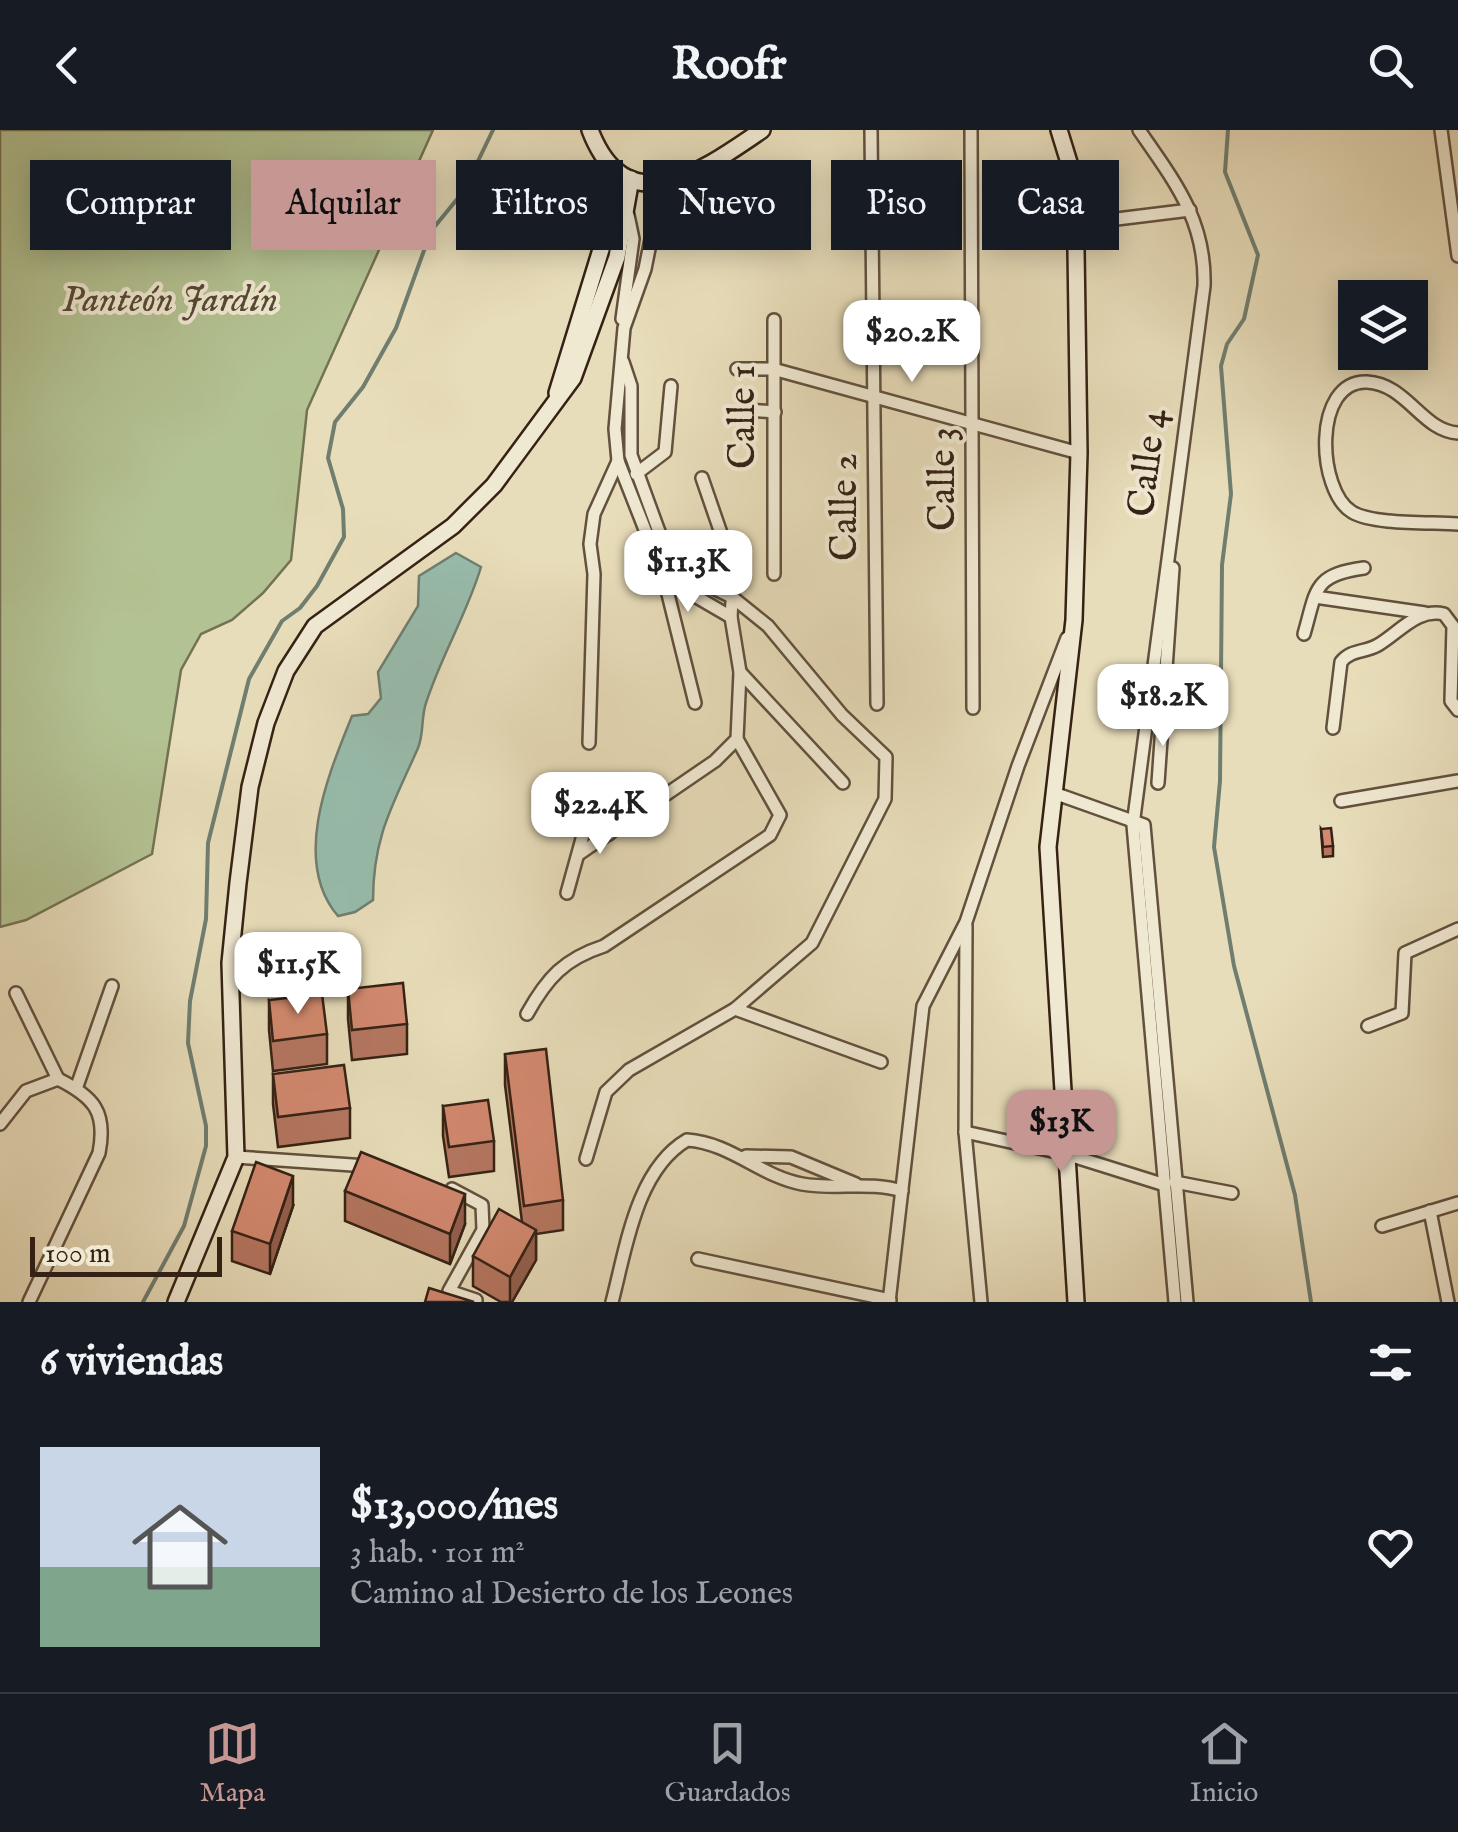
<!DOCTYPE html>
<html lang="es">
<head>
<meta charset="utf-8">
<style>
  :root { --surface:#171b24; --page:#20242c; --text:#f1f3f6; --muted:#9ea1a6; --line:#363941; --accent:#c59692 }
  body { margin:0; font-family:"IM FELL English",serif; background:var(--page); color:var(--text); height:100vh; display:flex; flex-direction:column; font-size:38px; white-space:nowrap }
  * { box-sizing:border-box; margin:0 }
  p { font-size:32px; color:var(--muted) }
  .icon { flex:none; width:55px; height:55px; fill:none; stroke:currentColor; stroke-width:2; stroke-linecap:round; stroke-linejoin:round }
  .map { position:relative; height:1172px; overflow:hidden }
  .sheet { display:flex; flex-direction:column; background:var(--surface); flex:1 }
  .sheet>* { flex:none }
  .top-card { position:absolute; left:30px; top:30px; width:1400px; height:90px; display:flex; gap:20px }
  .buttons { position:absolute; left:1338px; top:150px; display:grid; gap:20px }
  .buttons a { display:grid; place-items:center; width:90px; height:90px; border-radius:0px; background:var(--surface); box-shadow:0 5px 25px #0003; font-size:50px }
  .scale { position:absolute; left:30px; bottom:25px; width:192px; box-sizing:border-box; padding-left:10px; border:5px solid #352215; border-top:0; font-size:28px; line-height:35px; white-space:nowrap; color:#352215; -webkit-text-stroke:8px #f0e9d2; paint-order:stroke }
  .price { position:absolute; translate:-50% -85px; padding:0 22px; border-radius:20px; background:#fff; color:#222; font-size:32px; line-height:65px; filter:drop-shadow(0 2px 5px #0008) }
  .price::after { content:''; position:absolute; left:50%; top:60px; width:30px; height:22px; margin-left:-15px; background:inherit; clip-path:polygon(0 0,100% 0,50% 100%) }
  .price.active { background:var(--accent); color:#111 }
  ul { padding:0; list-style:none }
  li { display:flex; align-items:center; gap:30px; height:250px; padding:0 40px }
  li+li { border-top:2px solid var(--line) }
  li span { display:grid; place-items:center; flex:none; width:280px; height:200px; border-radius:0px; color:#555 }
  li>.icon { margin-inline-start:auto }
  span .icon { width:120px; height:120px; fill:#fffc; stroke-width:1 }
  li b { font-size:42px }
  h2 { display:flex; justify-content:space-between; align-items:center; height:120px; padding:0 40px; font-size:42px }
  .chip { padding:0 35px; border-radius:0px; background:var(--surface); box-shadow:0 5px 25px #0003; font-size:35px; line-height:90px }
  .chip.active { background:var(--accent); color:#111 }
  header { display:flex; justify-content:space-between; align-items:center; height:130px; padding:0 40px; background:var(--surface); font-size:45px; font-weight:700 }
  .tabs { display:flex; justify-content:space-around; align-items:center; height:140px; border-top:2px solid var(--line); background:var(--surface); font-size:28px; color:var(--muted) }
  .tabs a { display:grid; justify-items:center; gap:5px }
  .tabs .active { color:var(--accent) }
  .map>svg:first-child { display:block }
  .green { fill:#b3c292; stroke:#747254; stroke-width:2.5 }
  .water { fill:#98bcac; stroke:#707e70; stroke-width:2.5 }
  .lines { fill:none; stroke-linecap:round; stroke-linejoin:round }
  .stream { stroke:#707e70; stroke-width:4 }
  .street-casing { stroke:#62513e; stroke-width:16 }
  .secondary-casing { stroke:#352215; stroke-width:20 }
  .street { stroke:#f0e9d2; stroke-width:11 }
  .secondary { stroke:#f0e9d2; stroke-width:15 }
  .wall { fill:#b57660; stroke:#352215; stroke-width:2.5 }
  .shaded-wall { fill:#94604e; stroke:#352215; stroke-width:2.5 }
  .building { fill:#d38970; stroke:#352215; stroke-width:2.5 }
  .labels { text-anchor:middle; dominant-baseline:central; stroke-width:8; stroke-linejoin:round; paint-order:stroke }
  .park-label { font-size:38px; font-style:italic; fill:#544a34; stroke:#f0e9d2 }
  .street-label { font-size:38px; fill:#352215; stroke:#f0e9d2 }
</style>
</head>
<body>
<header><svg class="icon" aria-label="back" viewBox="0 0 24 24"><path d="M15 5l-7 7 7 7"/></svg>Roofr<svg class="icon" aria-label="search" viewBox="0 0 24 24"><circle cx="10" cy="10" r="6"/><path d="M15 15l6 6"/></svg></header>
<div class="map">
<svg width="1458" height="1172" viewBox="0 0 1458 1172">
  <rect width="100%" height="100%" fill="#e8ddba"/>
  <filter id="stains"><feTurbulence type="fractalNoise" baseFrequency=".002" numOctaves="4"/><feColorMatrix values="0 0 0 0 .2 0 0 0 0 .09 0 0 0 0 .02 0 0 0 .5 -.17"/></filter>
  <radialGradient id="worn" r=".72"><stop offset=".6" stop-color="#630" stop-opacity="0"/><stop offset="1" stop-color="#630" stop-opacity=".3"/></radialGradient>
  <!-- green -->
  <polygon class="green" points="0,0 433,0 307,280 291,430 263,463 232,490 201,504 181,540 152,724 26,790 0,797"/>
  <!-- water -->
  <path class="water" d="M456,423L481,437C467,484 441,526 426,573C421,587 424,604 418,618C393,675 373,706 373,770L355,782L338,786C291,731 329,643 352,586L368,584L381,568L378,542L418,476L419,446Z"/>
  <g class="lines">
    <!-- stream -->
    <g class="stream">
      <polyline points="1228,0 1225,42 1258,125 1244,189 1227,214 1221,236 1231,364 1222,435 1220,651 1214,717 1234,836 1295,1065 1311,1172"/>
      <polyline points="143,1172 184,1096 206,1016 206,996 188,913 190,871 206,789 208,713 249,549 282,491 300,478 317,456 344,407 343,379 328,328 335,292 363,257 396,198 431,101 463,62 493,0"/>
    </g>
    <!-- street casing -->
    <g class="street-casing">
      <g id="street">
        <polyline points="871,0 877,574"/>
        <polyline points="971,0 973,578"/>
        <path d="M1139,0C1175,52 1206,91 1204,156L1133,695L1175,1172"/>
        <polyline points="1441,0 1458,126"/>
        <polyline points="662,54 645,139 624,198 615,299 618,331 664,448 695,573"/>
        <polyline points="1076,94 1190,80"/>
        <polyline points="622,189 633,109 628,85"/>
        <polyline points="737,239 773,239 1079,323"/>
        <polyline points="749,280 775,282"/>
        <path d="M1458,303C1422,301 1407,254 1367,252C1312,250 1317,361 1352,382C1373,395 1432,392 1458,394"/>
        <polyline points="636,344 665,322 671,256"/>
        <polyline points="774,444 774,190"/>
        <polyline points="664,448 731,487"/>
        <polyline points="1315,467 1425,483"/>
        <path d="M1304,504C1317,459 1313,445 1364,438"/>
        <polyline points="740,542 843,653"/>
        <path d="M1333,598L1341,532C1352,519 1364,523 1378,515C1400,502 1417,478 1444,484L1453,496L1451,571L1458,580"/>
        <polyline points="589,613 594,444 590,414 594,384 618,331"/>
        <polyline points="1158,653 1173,438"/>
        <polyline points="1054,663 1144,695 1187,1172"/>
        <polyline points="1341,671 1458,651"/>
        <polyline points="590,680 609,704"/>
        <polyline points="579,724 715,631 737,609 740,542 731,487 734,441 702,348"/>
        <polyline points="567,763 590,680"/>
        <polyline points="966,796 965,1002 981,1172"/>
        <polyline points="16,863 58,949"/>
        <polyline points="735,879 881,932"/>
        <path d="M527,884C547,848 564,829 604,816L770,705L780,685L737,609"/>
        <polyline points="1368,896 1402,883 1405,823 1458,799"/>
        <polyline points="76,959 112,856"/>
        <path d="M0,994L26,961L58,949C94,967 107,982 99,1023L29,1172"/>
        <polyline points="965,1002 1066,1024 1165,1055"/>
        <polyline points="746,1026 791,1027 856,1054"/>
        <polyline points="236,1027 367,1036"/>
        <polyline points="586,1029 606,962 629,940 735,879 812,813 885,669 886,627 842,585 768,496 732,467 693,448 669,429 631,325 631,256 623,232"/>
        <polyline points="1175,1052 1232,1063"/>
        <polyline points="452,1059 482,1075 483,1100 449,1161 476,1170"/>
        <polyline points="1430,1081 1448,1172"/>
        <polyline points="1382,1096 1458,1073"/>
        <polyline points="698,1129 890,1170"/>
        <path d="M612,1172C626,1119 636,1040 687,1010C731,1013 760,1046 802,1054C836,1060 869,1051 902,1061"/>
        <polyline points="889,1172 923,876 966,792 1018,636 1067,508"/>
      </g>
    </g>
    <!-- secondary casing -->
    <g class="secondary-casing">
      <g id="secondary">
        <path d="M590,0C627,97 705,39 762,0"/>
        <polyline points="1059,0 1075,52 1079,323 1074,490 1048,717 1076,1172"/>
        <polyline points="557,263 603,113 617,41"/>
        <polyline points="176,1172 236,1027 230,833 238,753 250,657 266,593 286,541 315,496 453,396 494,355 573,248 617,127 631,49"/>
      </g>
    </g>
    <!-- street -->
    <use href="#street" class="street"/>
    <!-- secondary -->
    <use href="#secondary" class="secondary"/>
  </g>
  <!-- wall -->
  <g class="wall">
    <polygon points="1321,699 1333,716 1333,726 1323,727"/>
    <polygon points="348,859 407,894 407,924 352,930 348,889"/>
    <polygon points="269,870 327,904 327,934 273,941 269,900"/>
    <polygon points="505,924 563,1070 563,1100 536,1104 536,1130 512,1172 501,1172 473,1156 473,1126 522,1092 505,955"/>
    <polygon points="273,944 350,978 350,1008 278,1017 273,974"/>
    <polygon points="443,976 494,1011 494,1041 449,1047 443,1006"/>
    <polygon points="345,1061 465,1094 450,1134 345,1091"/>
    <polygon points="293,1076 270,1144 232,1131 232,1101"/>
  </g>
  <!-- shaded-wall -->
  <g class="shaded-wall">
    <polygon points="293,1046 293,1076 270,1144 270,1114"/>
    <polygon points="465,1064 465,1094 450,1134 450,1104"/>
    <polygon points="536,1100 536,1130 512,1172 510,1172 510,1147"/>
  </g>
  <!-- building -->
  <g class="building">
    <polygon points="1331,698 1333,716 1323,717 1321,699"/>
    <polygon points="403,853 407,894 352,900 348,859"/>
    <polygon points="322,864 327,904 273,911 269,870"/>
    <polygon points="546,919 563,1070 524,1076 505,924"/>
    <polygon points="344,935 350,978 278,987 273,944"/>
    <polygon points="488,970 494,1011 449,1017 443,976"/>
    <polygon points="361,1022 465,1064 450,1104 345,1061"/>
    <polygon points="256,1032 293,1046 270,1114 232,1101"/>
    <polygon points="499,1079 536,1100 510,1147 473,1126"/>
    <polygon points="429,1158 474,1172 425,1172"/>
  </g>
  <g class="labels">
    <!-- park labels -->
    <g class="park-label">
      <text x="170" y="171">Panteón Jardín</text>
    </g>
    <!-- street labels -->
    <g class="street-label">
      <text transform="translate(744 287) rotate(-90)">Calle 1</text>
      <text transform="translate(1149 333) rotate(-83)">Calle 4</text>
      <text transform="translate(944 349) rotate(-90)">Calle 3</text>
      <text transform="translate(846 377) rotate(-90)">Calle 2</text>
    </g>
  </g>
  <rect width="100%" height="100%" filter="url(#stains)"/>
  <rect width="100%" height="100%" fill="url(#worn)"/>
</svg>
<div class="buttons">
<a><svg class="icon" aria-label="layers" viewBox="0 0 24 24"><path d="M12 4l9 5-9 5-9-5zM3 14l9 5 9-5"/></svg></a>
</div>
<div class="scale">100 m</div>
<b class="price" style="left:912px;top:255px">$20.2K</b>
<b class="price" style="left:688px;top:485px">$11.3K</b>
<b class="price" style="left:1163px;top:619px">$18.2K</b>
<b class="price" style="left:600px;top:727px">$22.4K</b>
<b class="price" style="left:298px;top:887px">$11.5K</b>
<b class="price active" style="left:1061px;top:1045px">$13K</b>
<div class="top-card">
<a class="chip">Comprar</a>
<a class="chip active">Alquilar</a>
<a class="chip">Filtros</a>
<a class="chip">Nuevo</a>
<a class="chip">Piso</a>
<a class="chip">Casa</a>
</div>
</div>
<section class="sheet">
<h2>6 viviendas<svg class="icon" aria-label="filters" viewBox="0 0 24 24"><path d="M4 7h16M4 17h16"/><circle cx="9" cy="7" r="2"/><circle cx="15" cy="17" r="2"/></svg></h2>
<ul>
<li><span style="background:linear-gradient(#c9d6e8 60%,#7fa58c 0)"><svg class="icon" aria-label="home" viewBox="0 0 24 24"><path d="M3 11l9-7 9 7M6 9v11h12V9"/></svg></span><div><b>$13,000/mes</b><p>3 hab. · 101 m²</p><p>Camino al Desierto de los Leones</p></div><svg class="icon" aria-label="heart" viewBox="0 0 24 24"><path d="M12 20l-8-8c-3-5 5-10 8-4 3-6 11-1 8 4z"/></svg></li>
</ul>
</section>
<nav class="tabs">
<a class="active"><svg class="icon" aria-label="map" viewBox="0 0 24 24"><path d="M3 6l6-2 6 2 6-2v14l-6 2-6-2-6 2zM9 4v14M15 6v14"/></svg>Mapa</a>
<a><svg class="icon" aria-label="saved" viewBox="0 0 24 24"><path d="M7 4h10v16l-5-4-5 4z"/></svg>Guardados</a>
<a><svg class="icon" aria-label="home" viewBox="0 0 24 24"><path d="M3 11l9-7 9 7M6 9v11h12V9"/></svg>Inicio</a>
</nav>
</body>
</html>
